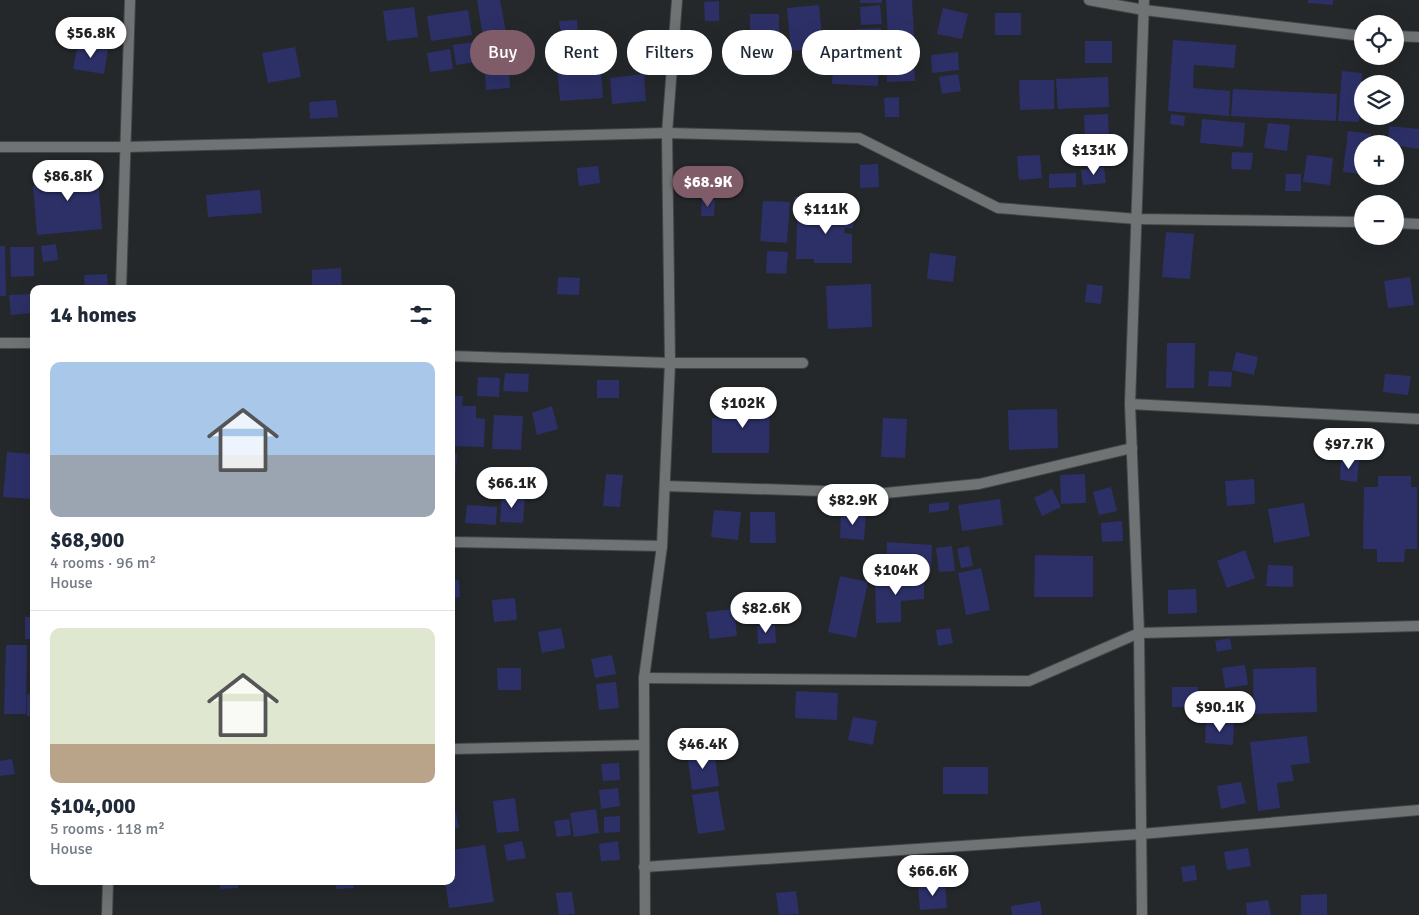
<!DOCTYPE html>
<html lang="en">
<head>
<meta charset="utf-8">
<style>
  :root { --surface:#fff; --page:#f2f2f3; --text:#1f2937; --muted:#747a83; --line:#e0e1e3; --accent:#7f5c68 }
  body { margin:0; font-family:Signika,sans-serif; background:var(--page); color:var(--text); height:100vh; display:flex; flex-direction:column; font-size:19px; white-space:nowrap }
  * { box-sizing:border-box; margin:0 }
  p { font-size:16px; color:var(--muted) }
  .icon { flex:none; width:28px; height:28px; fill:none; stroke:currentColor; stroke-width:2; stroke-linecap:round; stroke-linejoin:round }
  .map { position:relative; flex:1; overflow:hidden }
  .sheet { position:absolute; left:30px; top:285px; width:425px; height:600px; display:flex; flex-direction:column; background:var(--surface); border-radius:10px; box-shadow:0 5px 20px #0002 }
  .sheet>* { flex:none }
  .banner { position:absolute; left:470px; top:30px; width:475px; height:45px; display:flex; gap:10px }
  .controls { position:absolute; left:1354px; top:15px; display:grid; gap:10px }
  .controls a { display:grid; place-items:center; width:50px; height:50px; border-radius:50%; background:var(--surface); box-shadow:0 5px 20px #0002; font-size:25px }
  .price { position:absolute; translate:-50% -42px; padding:0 11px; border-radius:18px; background:#fff; color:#222; font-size:16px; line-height:32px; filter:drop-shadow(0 1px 2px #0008) }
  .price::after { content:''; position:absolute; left:50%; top:30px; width:15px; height:11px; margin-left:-8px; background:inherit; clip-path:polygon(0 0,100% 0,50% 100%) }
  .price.on { background:var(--accent); color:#fff }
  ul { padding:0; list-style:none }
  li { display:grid; align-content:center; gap:10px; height:265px; padding:0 20px }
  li+li { border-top:1px solid var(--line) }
  li span { display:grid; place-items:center; height:155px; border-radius:10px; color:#555 }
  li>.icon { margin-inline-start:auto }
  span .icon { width:90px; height:90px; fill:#fffc; stroke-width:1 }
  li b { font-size:21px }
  h2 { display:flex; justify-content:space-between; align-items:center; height:60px; padding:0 20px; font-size:21px }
  .pill { padding:0 18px; border-radius:22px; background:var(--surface); box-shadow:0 5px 20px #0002; font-size:18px; line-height:45px }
  .pill.on { background:var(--accent); color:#fff }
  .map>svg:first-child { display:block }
  .building { fill:#2c3067 }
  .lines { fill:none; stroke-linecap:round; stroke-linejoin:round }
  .minor-casing { stroke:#424649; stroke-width:12 }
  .minor { stroke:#707374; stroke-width:10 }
</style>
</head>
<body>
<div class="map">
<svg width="1419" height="915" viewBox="0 0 1419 915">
  <rect width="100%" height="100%" fill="#24282b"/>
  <!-- building -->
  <g class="building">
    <polygon points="477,0 500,0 506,32 483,36"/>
    <rect x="860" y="0" width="22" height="3"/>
    <polygon points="886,0 912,0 915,53 889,55"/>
    <polygon points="1308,0 1333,0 1333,5 1308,3"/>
    <polygon points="719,1 719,21 705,21 704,2"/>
    <polygon points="819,5 823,48 791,51 787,8"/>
    <polygon points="880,5 882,24 861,25 860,7"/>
    <polygon points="414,7 418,37 387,41 383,11"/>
    <polygon points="943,8 968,14 962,39 937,34"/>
    <polygon points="468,10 472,35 431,41 427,16"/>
    <rect x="995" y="13" width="26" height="22"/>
    <rect x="750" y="14" width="29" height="21"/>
    <polygon points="577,20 578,36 562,39 559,21"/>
    <polygon points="881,28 882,52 856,52 856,29"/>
    <polygon points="1173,40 1236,45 1234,68 1194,65 1193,88 1230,91 1229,116 1168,111"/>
    <rect x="1085" y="41" width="27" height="22"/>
    <polygon points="475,42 477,62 456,65 453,45"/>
    <polygon points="527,43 529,66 509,68 510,88 486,90 483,47"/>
    <polygon points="78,44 108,49 104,74 73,69"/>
    <polygon points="295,47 301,77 268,83 262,53"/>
    <polygon points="450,49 453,69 430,72 427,53"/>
    <polygon points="958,52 959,70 932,73 931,55"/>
    <polygon points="580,56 581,72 601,70 603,98 560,101 556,58"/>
    <polygon points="834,58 879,60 878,86 832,84"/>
    <polygon points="914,60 915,81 887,82 886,61"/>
    <polygon points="1342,71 1362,73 1359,122 1338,121"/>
    <polygon points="644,74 646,101 612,104 610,78"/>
    <polygon points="958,74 961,91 942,94 939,77"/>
    <polygon points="1108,77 1109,107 1058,109 1056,79"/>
    <polygon points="1019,80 1054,80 1054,109 1020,110"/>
    <polygon points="1233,89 1337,94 1336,121 1231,116"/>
    <polygon points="899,97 899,117 885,117 884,98"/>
    <polygon points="336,100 338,117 310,119 309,102"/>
    <polygon points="1108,114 1109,139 1085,140 1084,115"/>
    <polygon points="1171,114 1185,116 1184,126 1170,124"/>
    <polygon points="1202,119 1245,123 1243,147 1200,143"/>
    <polygon points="1268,123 1290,125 1287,151 1264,148"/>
    <polygon points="1389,126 1419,129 1419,149 1388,144"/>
    <polygon points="1348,131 1371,134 1369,144 1362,144 1362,174 1343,172"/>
    <polygon points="1232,152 1253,153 1251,170 1231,169"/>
    <polygon points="1040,155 1042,178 1019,180 1017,156"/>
    <polygon points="1307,155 1333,158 1330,185 1303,182"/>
    <polygon points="878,164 879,187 860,188 860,165"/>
    <polygon points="598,166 600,183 579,186 577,168"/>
    <polygon points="97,167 102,229 37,235 33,186 47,185 45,171"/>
    <polygon points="1104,167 1106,183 1083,185 1081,170"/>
    <polygon points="1076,173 1076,187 1049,188 1049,174"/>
    <polygon points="1286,174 1301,174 1301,191 1285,191"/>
    <polygon points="260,190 262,213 208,217 206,195"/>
    <polygon points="820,196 821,212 795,213 794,197"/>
    <polygon points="702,199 715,200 714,216 701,216"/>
    <polygon points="763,201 790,202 787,243 760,241"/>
    <polygon points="823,203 854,204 853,228 845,228 844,233 852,234 852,263 814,263 814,259 796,259 797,218 808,218 808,213 823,214"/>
    <polygon points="1166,232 1194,234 1190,279 1162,277"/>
    <polygon points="56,244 58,260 43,262 41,246"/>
    <polygon points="0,246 5,246 6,296 0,296"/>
    <polygon points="10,247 34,247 34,276 11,277"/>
    <polygon points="767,251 788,252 786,274 766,273"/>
    <polygon points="930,253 956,256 953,282 927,279"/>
    <polygon points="341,268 342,289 312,289 312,270"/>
    <polygon points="107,274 108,289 85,289 84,275"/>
    <polygon points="558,277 580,278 579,295 557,294"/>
    <polygon points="1410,277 1414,305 1388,308 1384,281"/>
    <polygon points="871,284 872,327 828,329 826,286"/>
    <polygon points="1087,284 1103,286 1101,304 1085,302"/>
    <polygon points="31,294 33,313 11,315 9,295"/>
    <polygon points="1167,343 1195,343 1194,388 1166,388"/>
    <polygon points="1236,352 1258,357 1254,375 1232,370"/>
    <polygon points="1209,371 1232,372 1231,387 1208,386"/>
    <polygon points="505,373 529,374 528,392 503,391"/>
    <polygon points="1385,374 1411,376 1408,395 1383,392"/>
    <polygon points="478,377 500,378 499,397 477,396"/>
    <rect x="597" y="380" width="22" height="18"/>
    <polygon points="451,396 463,396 462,406 476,406 476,418 485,419 484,447 451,446"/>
    <polygon points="730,401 770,401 769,453 712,453 712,418 730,419"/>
    <polygon points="552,406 558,429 537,435 532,413"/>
    <polygon points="1057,409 1058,448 1009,450 1008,410"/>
    <polygon points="494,415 523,416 521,450 492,449"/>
    <polygon points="883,418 907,419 905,458 881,457"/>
    <polygon points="7,452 31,454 30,471 34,472 34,499 3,497"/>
    <polygon points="451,454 457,454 455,482 451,482"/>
    <polygon points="1341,459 1359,460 1357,482 1340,480"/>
    <polygon points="606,474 623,475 620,507 603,506"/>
    <polygon points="1085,474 1086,503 1061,504 1060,475"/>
    <polygon points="1378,476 1411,476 1411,487 1417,487 1417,549 1405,549 1404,562 1377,562 1377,549 1363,549 1364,487 1378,487"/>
    <polygon points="1254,479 1255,504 1227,506 1225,481"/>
    <polygon points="1111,487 1117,511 1099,515 1093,492"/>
    <polygon points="1052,489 1061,507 1042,516 1034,498"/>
    <polygon points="502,495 525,497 523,523 500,522"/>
    <polygon points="1000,499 1003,525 962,531 958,505"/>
    <polygon points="949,502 949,510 929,513 929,504"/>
    <polygon points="1304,503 1310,536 1274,543 1268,509"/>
    <polygon points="467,505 497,507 496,525 465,523"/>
    <polygon points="714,510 741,512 738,540 711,537"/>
    <polygon points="750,512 775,512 776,543 750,543"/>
    <polygon points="841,512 866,513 864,540 840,538"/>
    <polygon points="1122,521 1123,541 1102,542 1101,523"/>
    <polygon points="887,542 932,545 931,573 886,570"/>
    <polygon points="952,546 955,571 939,572 936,548"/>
    <polygon points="969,546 973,566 961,568 957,549"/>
    <polygon points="1245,550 1255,578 1227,588 1217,561"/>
    <polygon points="1035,555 1093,556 1093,597 1034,597"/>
    <polygon points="1268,565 1293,566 1293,587 1266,586"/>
    <polygon points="981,568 990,610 966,615 958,573"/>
    <polygon points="924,575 924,599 901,601 901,622 876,623 875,577"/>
    <polygon points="840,576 868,582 856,638 828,632"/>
    <polygon points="451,580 459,580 460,597 451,598"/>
    <polygon points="1196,589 1197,613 1168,614 1168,590"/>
    <polygon points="515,598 517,620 494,622 492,600"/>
    <polygon points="734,609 737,636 710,639 706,612"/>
    <rect x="25" y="617" width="9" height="22"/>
    <polygon points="775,625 776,643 758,644 757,626"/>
    <polygon points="561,628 565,648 542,653 538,632"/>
    <polygon points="950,628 953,643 938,646 936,630"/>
    <polygon points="1230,638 1232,649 1217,652 1215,641"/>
    <polygon points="6,645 27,645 26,714 4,714"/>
    <polygon points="612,655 616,674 595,678 591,659"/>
    <polygon points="1245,665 1248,685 1225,688 1222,668"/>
    <polygon points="1316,667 1317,712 1254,714 1253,669"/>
    <polygon points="497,668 521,668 521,690 498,690"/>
    <polygon points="616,682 619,708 599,710 596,684"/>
    <polygon points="1172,687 1198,687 1197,707 1172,707"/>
    <polygon points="796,691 838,693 837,720 795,718"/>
    <rect x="27" y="694" width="7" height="22"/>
    <polygon points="853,717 877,721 873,745 848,740"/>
    <polygon points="1206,721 1234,722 1233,745 1205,743"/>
    <polygon points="1307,736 1310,763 1291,765 1294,781 1277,783 1280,808 1258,811 1250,742"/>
    <polygon points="714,749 719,786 692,790 687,753"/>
    <polygon points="12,759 15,774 0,776 0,761"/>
    <polygon points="619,763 620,780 603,781 601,764"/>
    <rect x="943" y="767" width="45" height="27"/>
    <polygon points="1241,782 1246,803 1221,809 1217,786"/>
    <polygon points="618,788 620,806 601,809 599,790"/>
    <polygon points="718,791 725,830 698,834 692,795"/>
    <polygon points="515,798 519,831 497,833 493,801"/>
    <polygon points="596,809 599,833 574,837 570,813"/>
    <polygon points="456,812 459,828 451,829 451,813"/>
    <polygon points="620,816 620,832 604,833 604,817"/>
    <polygon points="569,819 571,835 557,837 554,821"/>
    <polygon points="522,841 526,858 507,861 504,845"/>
    <polygon points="618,841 620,860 601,861 599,844"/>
    <polygon points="485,845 494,902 449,908 445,881 451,881 451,850"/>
    <polygon points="1248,848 1251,866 1227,870 1224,852"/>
    <polygon points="1195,865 1197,880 1183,882 1181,867"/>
    <polygon points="220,881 238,881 238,888 220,889"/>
    <polygon points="336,881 353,881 354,888 336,889"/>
    <polygon points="945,884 947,908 920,910 918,886"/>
    <polygon points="796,891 799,914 779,915 776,893"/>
    <polygon points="572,892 575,914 559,915 556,893"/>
    <polygon points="1327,894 1327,915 1301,915 1301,895"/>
    <polygon points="1268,900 1271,915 1247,915 1246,903"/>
    <polygon points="1040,901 1042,915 1012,915 1011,906"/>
  </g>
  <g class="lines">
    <!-- minor casing -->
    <g class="minor-casing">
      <g id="minor">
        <polyline points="1089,0 1144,10 1362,36"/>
        <polyline points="1395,36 1419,37"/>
        <polyline points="0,147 126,147 667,133 859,138 998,208 1137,219 1362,222"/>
        <polyline points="1395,223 1419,224"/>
        <polyline points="121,289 130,0"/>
        <polyline points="0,343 34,343"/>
        <polyline points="451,356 670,363 803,363"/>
        <polyline points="1130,404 1419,419"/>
        <polyline points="665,486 885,493 979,484 1132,448"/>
        <polyline points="451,542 662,546"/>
        <polyline points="644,678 1029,681 1139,633 1419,626"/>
        <polyline points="451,749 644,745"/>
        <polyline points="644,867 1141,834 1419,810"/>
        <polyline points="107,915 108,881"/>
        <polyline points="645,915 644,678 662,546 670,363 667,133 677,0"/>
        <polyline points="1142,915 1139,633 1130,404 1144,0"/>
      </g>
    </g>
    <!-- minor -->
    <use href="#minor" class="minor"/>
  </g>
</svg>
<div class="controls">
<a><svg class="icon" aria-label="locate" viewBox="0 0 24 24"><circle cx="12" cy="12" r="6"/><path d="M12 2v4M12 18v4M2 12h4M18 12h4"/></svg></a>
<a><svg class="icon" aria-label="layers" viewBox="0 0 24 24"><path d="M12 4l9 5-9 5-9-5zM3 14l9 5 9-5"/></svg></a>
<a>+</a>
<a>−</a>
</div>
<b class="price" style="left:91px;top:59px">$56.8K</b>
<b class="price" style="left:1094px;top:176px">$131K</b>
<b class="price" style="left:68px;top:202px">$86.8K</b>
<b class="price on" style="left:708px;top:208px">$68.9K</b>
<b class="price" style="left:826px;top:235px">$111K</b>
<b class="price" style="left:743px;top:429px">$102K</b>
<b class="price" style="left:1349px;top:470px">$97.7K</b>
<b class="price" style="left:512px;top:509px">$66.1K</b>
<b class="price" style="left:853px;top:526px">$82.9K</b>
<b class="price" style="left:896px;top:596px">$104K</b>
<b class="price" style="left:766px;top:634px">$82.6K</b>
<b class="price" style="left:1220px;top:733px">$90.1K</b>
<b class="price" style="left:703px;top:770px">$46.4K</b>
<b class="price" style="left:933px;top:897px">$66.6K</b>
<div class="banner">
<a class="pill on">Buy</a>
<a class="pill">Rent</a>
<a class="pill">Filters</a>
<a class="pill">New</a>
<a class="pill">Apartment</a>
</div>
<section class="sheet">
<h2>14 homes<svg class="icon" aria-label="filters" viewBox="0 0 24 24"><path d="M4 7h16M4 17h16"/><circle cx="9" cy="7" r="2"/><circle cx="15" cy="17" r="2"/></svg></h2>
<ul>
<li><span style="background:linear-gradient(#a9c7e8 60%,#9aa5b1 0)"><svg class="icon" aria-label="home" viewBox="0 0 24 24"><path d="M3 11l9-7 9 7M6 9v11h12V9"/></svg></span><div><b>$68,900</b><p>4 rooms · 96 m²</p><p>House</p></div></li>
<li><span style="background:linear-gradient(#dfe7d0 75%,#b9a48a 0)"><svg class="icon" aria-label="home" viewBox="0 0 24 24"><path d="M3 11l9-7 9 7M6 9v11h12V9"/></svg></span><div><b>$104,000</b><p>5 rooms · 118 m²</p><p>House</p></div></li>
</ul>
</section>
</div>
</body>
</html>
